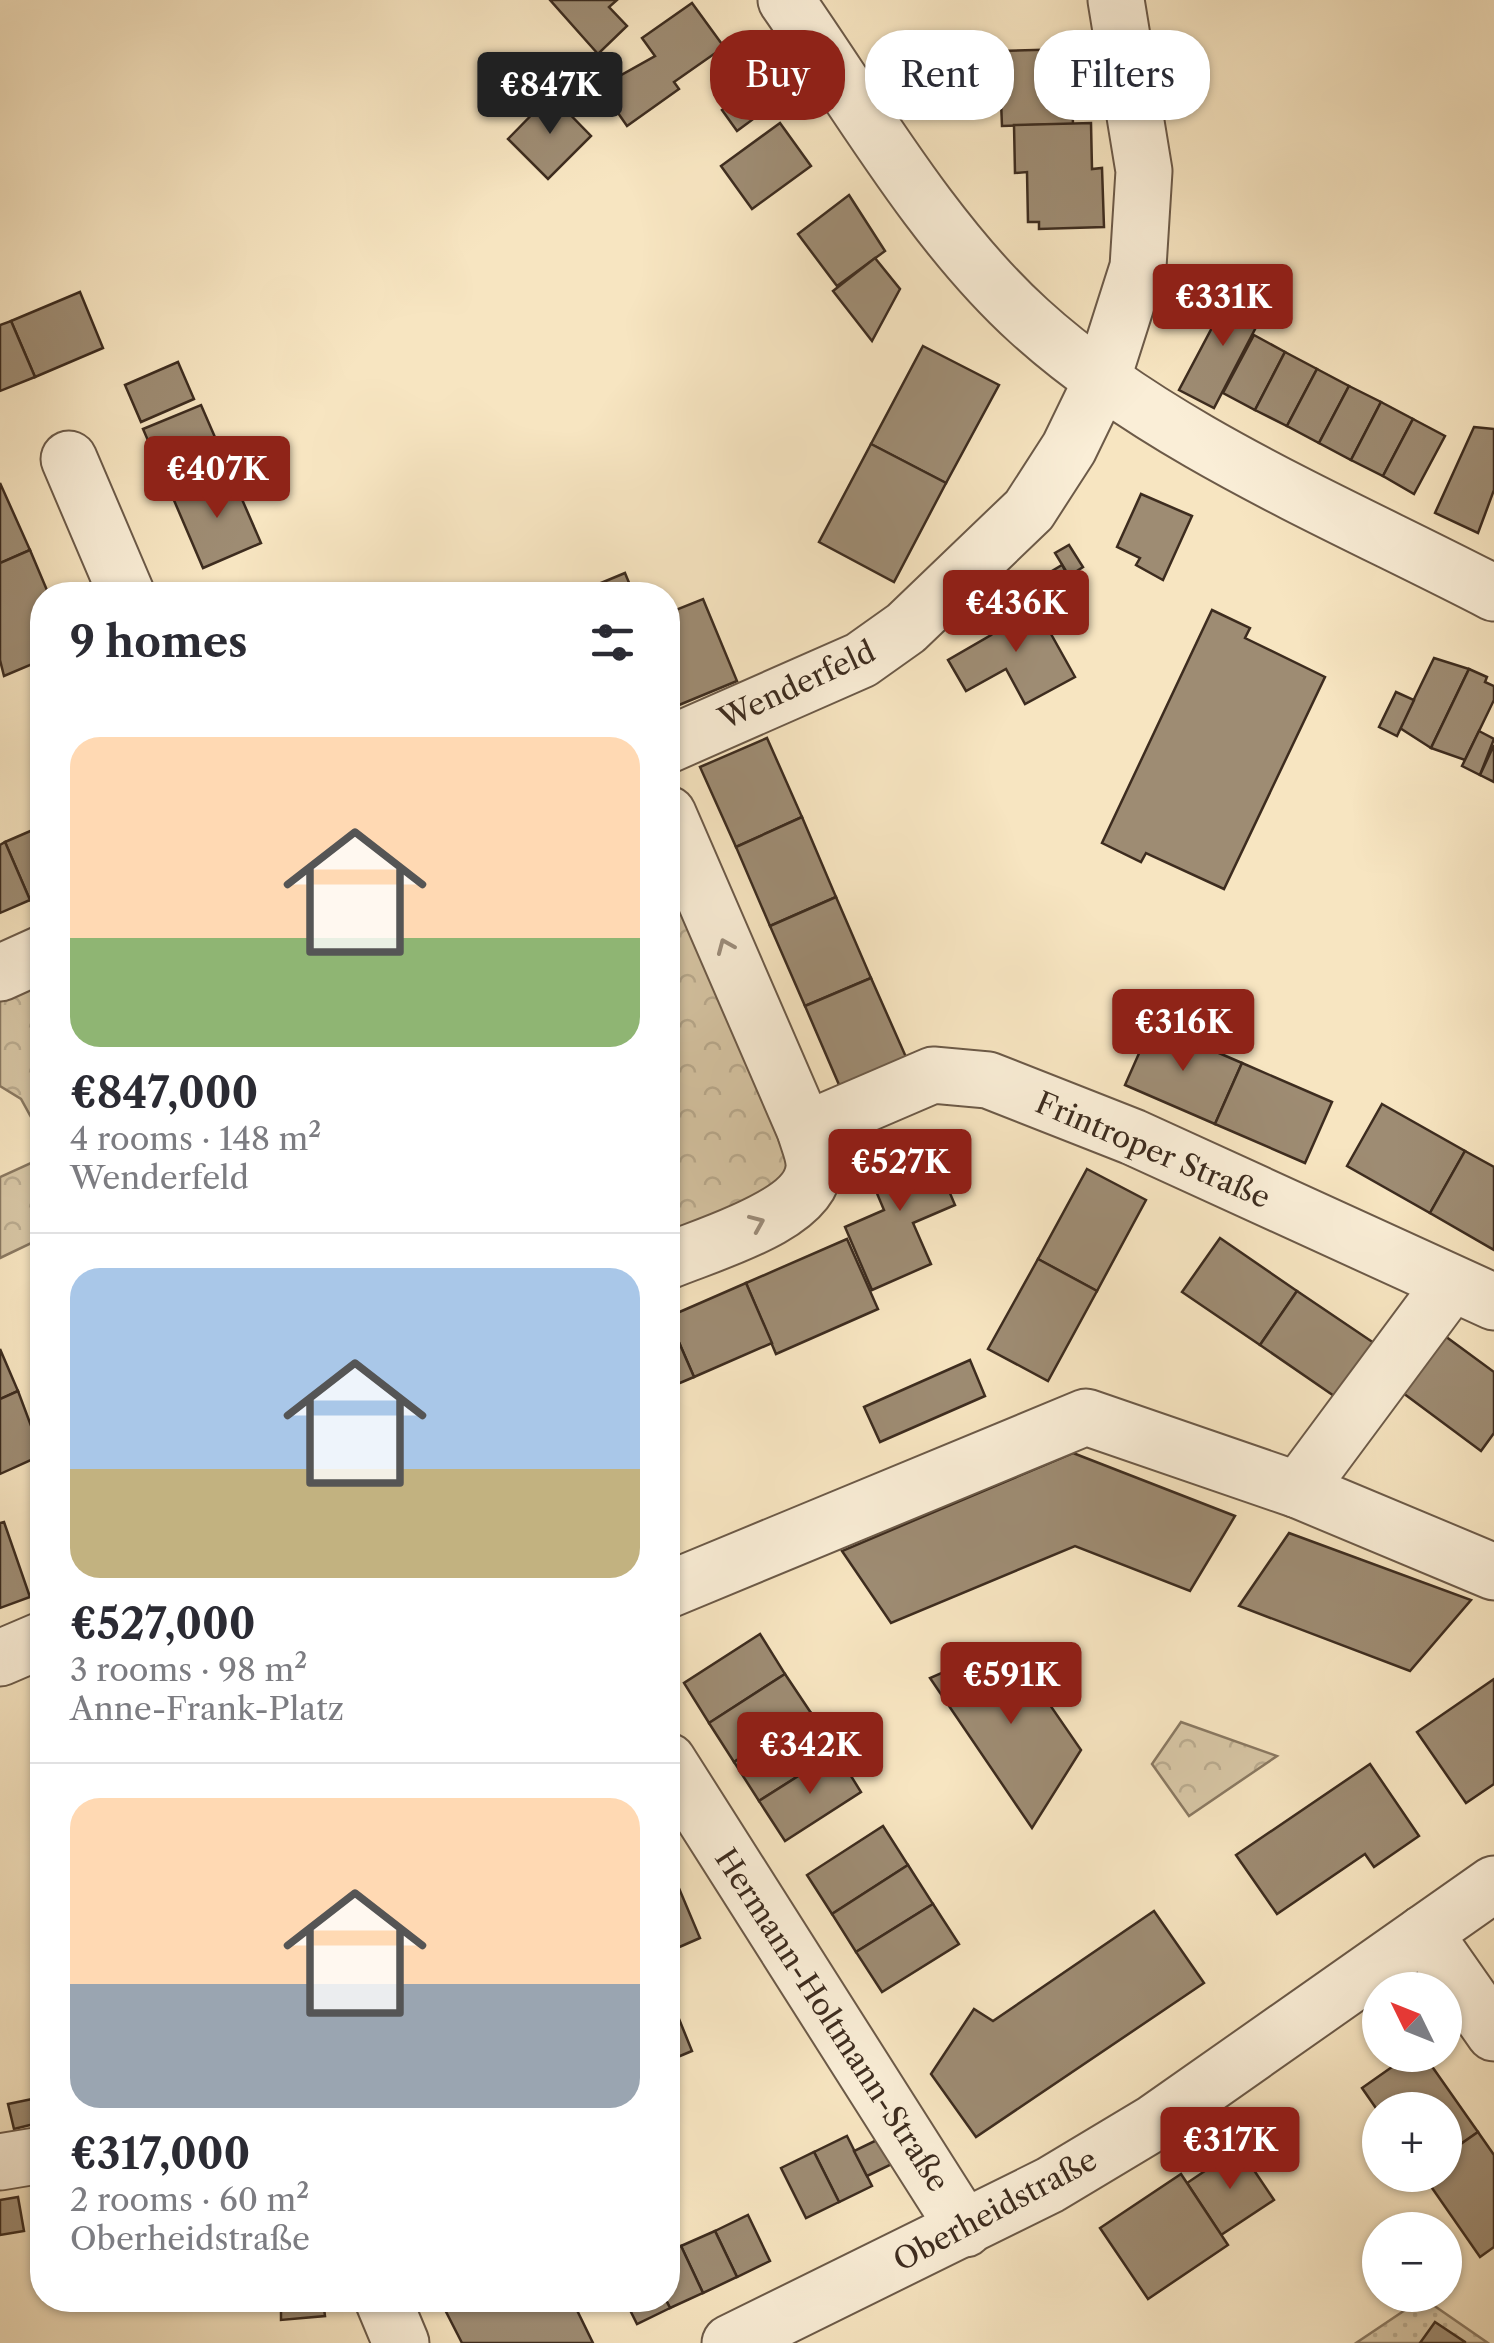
<!DOCTYPE html>
<html lang="en">
<head>
<meta charset="utf-8">
<style>
  :root { --surface:#fff; --page:#f2f2f3; --text:#2b2b33; --muted:#7c7c81; --line:#e1e1e2; --accent:#8f2418 }
  body { margin:0; font-family:"Libre Caslon Text",serif; background:var(--page); color:var(--text); height:100vh; display:flex; flex-direction:column; font-size:38px; white-space:nowrap }
  * { box-sizing:border-box; margin:0 }
  p { font-size:32px; color:var(--muted) }
  .icon { flex:none; width:55px; height:55px; fill:none; stroke:currentColor; stroke-width:2; stroke-linecap:round; stroke-linejoin:round }
  .map { position:relative; flex:1; overflow:hidden }
  .sheet { position:absolute; left:30px; top:582px; width:650px; height:1730px; display:flex; flex-direction:column; background:var(--surface); border-radius:40px; box-shadow:0 2px 8px #0004 }
  .sheet>* { flex:none }
  .banner { position:absolute; left:710px; top:30px; width:632px; height:90px; display:flex; gap:20px }
  .needle { width:65px; rotate:313deg }
  .buttons { position:absolute; left:1362px; top:1972px; display:grid; gap:20px }
  .buttons a { display:grid; place-items:center; width:100px; height:100px; border-radius:50%; background:var(--surface); box-shadow:0 2px 8px #0004; font-size:50px }
  .price { position:absolute; translate:-50% -85px; padding:0 22px; border-radius:10px; background:var(--accent); color:#fff; font-size:32px; line-height:65px; filter:drop-shadow(0 2px 5px #0008) }
  .price::after { content:''; position:absolute; left:50%; top:60px; width:30px; height:22px; margin-left:-15px; background:inherit; clip-path:polygon(0 0,100% 0,50% 100%) }
  .price.on { background:#222; color:#fff }
  ul { padding:0; list-style:none }
  li { display:grid; align-content:center; gap:20px; height:530px; padding:0 40px }
  li+li { border-top:2px solid var(--line) }
  li span { display:grid; place-items:center; height:310px; border-radius:30px; color:#555 }
  li>.icon { margin-inline-start:auto }
  span .icon { width:180px; height:180px; fill:#fffc; stroke-width:1 }
  li b { font-size:42px }
  h2 { display:flex; justify-content:space-between; align-items:center; height:120px; padding:0 40px; font-size:42px }
  .tag { padding:0 35px; border-radius:40px; background:var(--surface); box-shadow:0 2px 8px #0004; font-size:35px; line-height:90px }
  .tag.on { background:var(--accent); color:#fff }
  .map>svg:first-child { display:block }
  .forest { fill:url(#forest-crowns); stroke:#8a7962; stroke-width:2.5 }
  .garden { fill:url(#garden-dots); stroke:#8a7962; stroke-width:2.5 }
  .building { fill:#9e8c73; stroke:#3d2c1f; stroke-width:2.5 }
  .lines { fill:none; stroke-linecap:round; stroke-linejoin:round }
  .minor-casing { stroke:#6c5a48; stroke-width:59 }
  .minor { stroke:#faeed7; stroke-width:55 }
  .oneway { stroke:#9c8d7b }
  .labels { text-anchor:middle; dominant-baseline:central; stroke-width:10; stroke-linejoin:round; paint-order:stroke }
  .street-label { font-size:30px; fill:#3d2c1f; stroke:#faeed7 }
</style>
</head>
<body>
<div class="map">
<svg width="1494" height="2343" viewBox="0 0 1494 2343">
  <defs>
    <pattern id="forest-crowns" width="20" height="18" patternUnits="userSpaceOnUse" patternTransform="scale(2.5)"><rect width="20" height="18" fill="#d7c6a5"/><path d="M2 6a3 3 0 1 1 6 0M12 15a3 3 0 1 1 6 0" fill="none" stroke="#b9aa8e"/></pattern>
    <pattern id="garden-dots" width="8" height="8" patternUnits="userSpaceOnUse" patternTransform="scale(2.5)"><rect width="8" height="8" fill="#d7c6a5"/><path d="M2 2h.1M6 6h.1" fill="none" stroke="#b9aa8e" stroke-width="1.8" stroke-linecap="round"/></pattern>
  </defs>
  <rect width="100%" height="100%" fill="#f7e5c1"/>
  <filter id="stains"><feTurbulence type="fractalNoise" baseFrequency=".002" numOctaves="4"/><feColorMatrix values="0 0 0 0 .2 0 0 0 0 .09 0 0 0 0 .02 0 0 0 .5 -.17"/></filter>
  <radialGradient id="worn" r=".72"><stop offset=".6" stop-color="#630" stop-opacity="0"/><stop offset="1" stop-color="#630" stop-opacity=".3"/></radialGradient>
  <!-- forest -->
  <g class="forest">
    <polygon points="668,870 793,1162 791,1183 668,1236"/>
    <polygon points="42,974 42,1137 21,1099 0,1086 0,993"/>
    <polygon points="42,1158 42,1238 0,1258 0,1177"/>
    <polygon points="1181,1722 1277,1756 1189,1816 1152,1764"/>
  </g>
  <!-- garden -->
  <polygon class="garden" points="1423,2298 1488,2343 1356,2343"/>
  <!-- building -->
  <g class="building">
    <polygon points="550,0 617,0 609,7 627,26 598,54"/>
    <polygon points="692,3 724,47 674,82 679,89 627,126 600,87 655,56 642,38"/>
    <polygon points="1070,49 1073,124 1002,126 999,51"/>
    <polygon points="753,87 768,108 737,131 722,110"/>
    <polygon points="551,95 591,136 548,179 508,139"/>
    <polygon points="780,123 811,166 752,209 721,166"/>
    <polygon points="1091,123 1092,169 1102,168 1104,227 1039,229 1039,222 1028,222 1027,172 1015,173 1014,125"/>
    <polygon points="849,195 885,251 837,286 798,234"/>
    <polygon points="875,258 900,289 872,341 833,291"/>
    <polygon points="1232,290 1266,308 1214,408 1179,390"/>
    <polygon points="80,292 103,348 35,377 11,321"/>
    <polygon points="11,321 35,377 0,391 0,325"/>
    <polygon points="1254,335 1285,352 1255,410 1223,393"/>
    <polygon points="923,346 999,385 946,483 871,444"/>
    <polygon points="1285,352 1317,369 1287,426 1255,410"/>
    <polygon points="178,362 194,399 141,422 125,385"/>
    <polygon points="1317,369 1349,386 1319,443 1287,426"/>
    <polygon points="1349,386 1381,402 1351,460 1319,443"/>
    <polygon points="1381,402 1413,419 1383,476 1351,460"/>
    <polygon points="201,405 231,474 173,498 143,429"/>
    <polygon points="1413,419 1445,436 1414,494 1383,476"/>
    <polygon points="1474,427 1494,429 1494,490 1478,533 1435,513"/>
    <polygon points="871,444 946,483 894,582 819,542"/>
    <polygon points="231,474 261,543 203,568 173,498"/>
    <polygon points="0,483 30,550 0,563"/>
    <polygon points="1141,494 1192,516 1163,580 1136,565 1140,558 1117,547"/>
    <polygon points="1069,545 1083,567 1069,576 1055,553"/>
    <polygon points="30,550 49,595 42,595 42,660 4,676 0,660 0,563"/>
    <polygon points="1062,565 1081,600 1066,608 1047,574"/>
    <polygon points="625,573 634,595 572,595"/>
    <polygon points="703,599 737,681 679,705 668,677 668,613"/>
    <polygon points="1032,600 1075,677 1025,704 1006,669 966,691 948,660 991,635 985,626"/>
    <polygon points="1212,610 1250,628 1245,638 1325,677 1224,889 1146,853 1141,862 1102,843"/>
    <polygon points="1434,658 1469,669 1431,748 1400,728"/>
    <polygon points="1469,669 1487,677 1485,682 1494,686 1494,700 1465,760 1431,748"/>
    <polygon points="1396,692 1414,700 1397,736 1379,727"/>
    <polygon points="1479,731 1494,739 1480,775 1462,766"/>
    <polygon points="767,738 802,817 736,847 700,767"/>
    <polygon points="1494,745 1494,782 1480,775"/>
    <polygon points="802,817 836,897 770,926 736,847"/>
    <polygon points="42,826 42,895 30,900 5,842"/>
    <polygon points="5,842 30,900 0,913 0,845"/>
    <polygon points="836,897 871,978 805,1006 770,926"/>
    <polygon points="871,978 906,1057 840,1087 805,1006"/>
    <polygon points="1152,1024 1242,1063 1215,1124 1125,1085"/>
    <polygon points="1242,1063 1332,1102 1305,1163 1215,1124"/>
    <polygon points="1382,1104 1465,1151 1430,1213 1347,1166"/>
    <polygon points="927,1139 955,1205 913,1223 931,1264 872,1290 845,1227 884,1210 865,1165"/>
    <polygon points="1465,1151 1494,1167 1494,1250 1430,1213"/>
    <polygon points="1087,1169 1146,1200 1097,1291 1038,1259"/>
    <polygon points="1220,1238 1297,1291 1260,1345 1182,1292"/>
    <polygon points="847,1239 878,1309 776,1354 746,1283"/>
    <polygon points="1038,1259 1097,1291 1048,1381 988,1349"/>
    <polygon points="746,1283 772,1343 694,1377 668,1317"/>
    <polygon points="1297,1291 1374,1343 1337,1398 1260,1345"/>
    <polygon points="668,1317 694,1377 668,1388"/>
    <polygon points="1445,1336 1494,1372 1494,1433 1481,1451 1403,1393"/>
    <polygon points="0,1349 18,1391 0,1399"/>
    <polygon points="970,1360 985,1396 880,1442 864,1407"/>
    <polygon points="18,1391 42,1455 0,1474 0,1399"/>
    <polygon points="1073,1453 1235,1516 1190,1591 1075,1546 891,1623 842,1551"/>
    <polygon points="4,1522 30,1597 0,1608 0,1523"/>
    <polygon points="1289,1533 1471,1600 1410,1671 1239,1606"/>
    <polygon points="760,1634 785,1674 709,1723 684,1683"/>
    <polygon points="1008,1644 1081,1750 1032,1828 930,1678"/>
    <polygon points="785,1674 811,1713 734,1762 709,1723"/>
    <polygon points="1494,1679 1494,1784 1466,1803 1417,1732"/>
    <polygon points="811,1713 836,1752 759,1801 734,1762"/>
    <polygon points="836,1752 861,1792 785,1841 759,1801"/>
    <polygon points="1370,1764 1419,1836 1374,1867 1365,1854 1277,1914 1236,1855"/>
    <polygon points="883,1826 908,1865 832,1914 807,1875"/>
    <polygon points="908,1865 933,1904 856,1952 832,1914"/>
    <polygon points="670,1867 700,1938 668,1952 668,1868"/>
    <polygon points="933,1904 959,1944 882,1992 856,1952"/>
    <polygon points="1154,1911 1204,1983 976,2137 931,2074 974,2009 993,2021"/>
    <polygon points="677,2014 692,2051 668,2061 668,2018"/>
    <polygon points="1409,2055 1424,2055 1478,2132 1445,2155 1445,2110 1380,2110 1380,2114 1362,2088"/>
    <polygon points="37,2098 42,2122 14,2129 8,2104"/>
    <polygon points="1478,2132 1494,2155 1494,2247 1480,2257 1423,2175 1445,2175 1445,2155"/>
    <polygon points="847,2136 872,2186 839,2202 814,2152"/>
    <polygon points="879,2139 892,2164 867,2176 854,2151"/>
    <polygon points="1239,2148 1274,2200 1221,2235 1187,2183"/>
    <polygon points="814,2152 839,2202 806,2218 781,2168"/>
    <polygon points="1181,2174 1228,2245 1148,2299 1100,2228"/>
    <polygon points="18,2197 24,2231 0,2235 0,2200"/>
    <polygon points="748,2215 770,2261 737,2277 715,2231"/>
    <polygon points="715,2231 737,2277 703,2293 681,2246"/>
    <polygon points="681,2246 703,2293 670,2308 666,2300 668,2253"/>
    <polygon points="281,2300 323,2300 325,2316 281,2320"/>
    <polygon points="440,2300 572,2300 593,2343 462,2343"/>
    <polygon points="625,2300 666,2300 670,2308 637,2324"/>
    <polygon points="1435,2322 1465,2342 1465,2343 1420,2343"/>
  </g>
  <g class="lines">
    <!-- minor casing -->
    <g class="minor-casing">
      <g id="minor">
        <path d="M786,0C860,106 933,234 1029,321C1157,438 1340,513 1494,593"/>
        <polyline points="69,459 127,595"/>
        <polyline points="668,745 861,660 906,628 1029,510 1069,448 1102,380 1138,267 1144,171 1116,0"/>
        <path d="M668,814L805,1130C808,1141 815,1156 814,1168C811,1216 708,1244 668,1261"/>
        <polyline points="0,973 42,954"/>
        <polyline points="805,1130 933,1075 988,1080 1133,1137 1494,1302"/>
        <polyline points="1298,1490 1451,1284"/>
        <polyline points="668,1590 1086,1417 1298,1490 1494,1572"/>
        <polyline points="0,1658 42,1640"/>
        <polyline points="668,1761 965,2229"/>
        <polyline points="1424,1933 1494,2033"/>
        <polyline points="0,2162 42,2155"/>
        <polyline points="383,2300 401,2343"/>
        <polyline points="730,2343 1050,2185 1155,2122 1494,1884"/>
      </g>
    </g>
    <!-- minor -->
    <use href="#minor" class="minor"/>
  </g>
  <!-- one-way arrows -->
  <defs><path id="oneway-chevron" d="M-2-3.5L2.5 0L-2 3.5" fill="none" stroke-width="1.6" stroke-linecap="round" stroke-linejoin="round" transform="scale(2.5)"/></defs>
  <g class="oneway">
    <use href="#oneway-chevron" transform="translate(725 946) rotate(-113)"/>
    <use href="#oneway-chevron" transform="translate(757 1223) rotate(-23)"/>
  </g>
  <g class="labels">
    <!-- street labels -->
    <g class="street-label">
      <text transform="translate(797 685) rotate(-25)">Wenderfeld</text>
      <text transform="translate(1153 1150) rotate(23)">Frintroper Straße</text>
      <text transform="translate(832 2020) rotate(57)">Hermann-Holtmann-Straße</text>
      <text transform="translate(995 2210) rotate(-28)">Oberheidstraße</text>
    </g>
  </g>
  <rect width="100%" height="100%" filter="url(#stains)"/>
  <rect width="100%" height="100%" fill="url(#worn)"/>
</svg>
<div class="buttons">
<a><svg class="needle" viewBox="-14 -14 28 28"><path d="M0-13l5 13h-10z" fill="#e53935"/><path d="M0 13l5-13h-10z" fill="#7c7c81"/></svg></a>
<a>+</a>
<a>−</a>
</div>
<b class="price on" style="left:550px;top:137px">€847K</b>
<b class="price" style="left:1223px;top:349px">€331K</b>
<b class="price" style="left:217px;top:521px">€407K</b>
<b class="price" style="left:1016px;top:655px">€436K</b>
<b class="price" style="left:1183px;top:1074px">€316K</b>
<b class="price" style="left:900px;top:1214px">€527K</b>
<b class="price" style="left:1011px;top:1727px">€591K</b>
<b class="price" style="left:810px;top:1797px">€342K</b>
<b class="price" style="left:1230px;top:2192px">€317K</b>
<div class="banner">
<a class="tag on">Buy</a>
<a class="tag">Rent</a>
<a class="tag">Filters</a>
</div>
<section class="sheet">
<h2>9 homes<svg class="icon" aria-label="filters" viewBox="0 0 24 24"><path d="M4 7h16M4 17h16"/><circle cx="9" cy="7" r="2"/><circle cx="15" cy="17" r="2"/></svg></h2>
<ul>
<li><span style="background:linear-gradient(#ffd9b3 65%,#8fb573 0)"><svg class="icon" aria-label="home" viewBox="0 0 24 24"><path d="M3 11l9-7 9 7M6 9v11h12V9"/></svg></span><div><b>€847,000</b><p>4 rooms · 148 m²</p><p>Wenderfeld</p></div></li>
<li><span style="background:linear-gradient(#a9c7e8 65%,#c2b280 0)"><svg class="icon" aria-label="home" viewBox="0 0 24 24"><path d="M3 11l9-7 9 7M6 9v11h12V9"/></svg></span><div><b>€527,000</b><p>3 rooms · 98 m²</p><p>Anne-Frank-Platz</p></div></li>
<li><span style="background:linear-gradient(#ffd9b3 60%,#9aa5b1 0)"><svg class="icon" aria-label="home" viewBox="0 0 24 24"><path d="M3 11l9-7 9 7M6 9v11h12V9"/></svg></span><div><b>€317,000</b><p>2 rooms · 60 m²</p><p>Oberheidstraße</p></div></li>
</ul>
</section>
</div>
</body>
</html>
